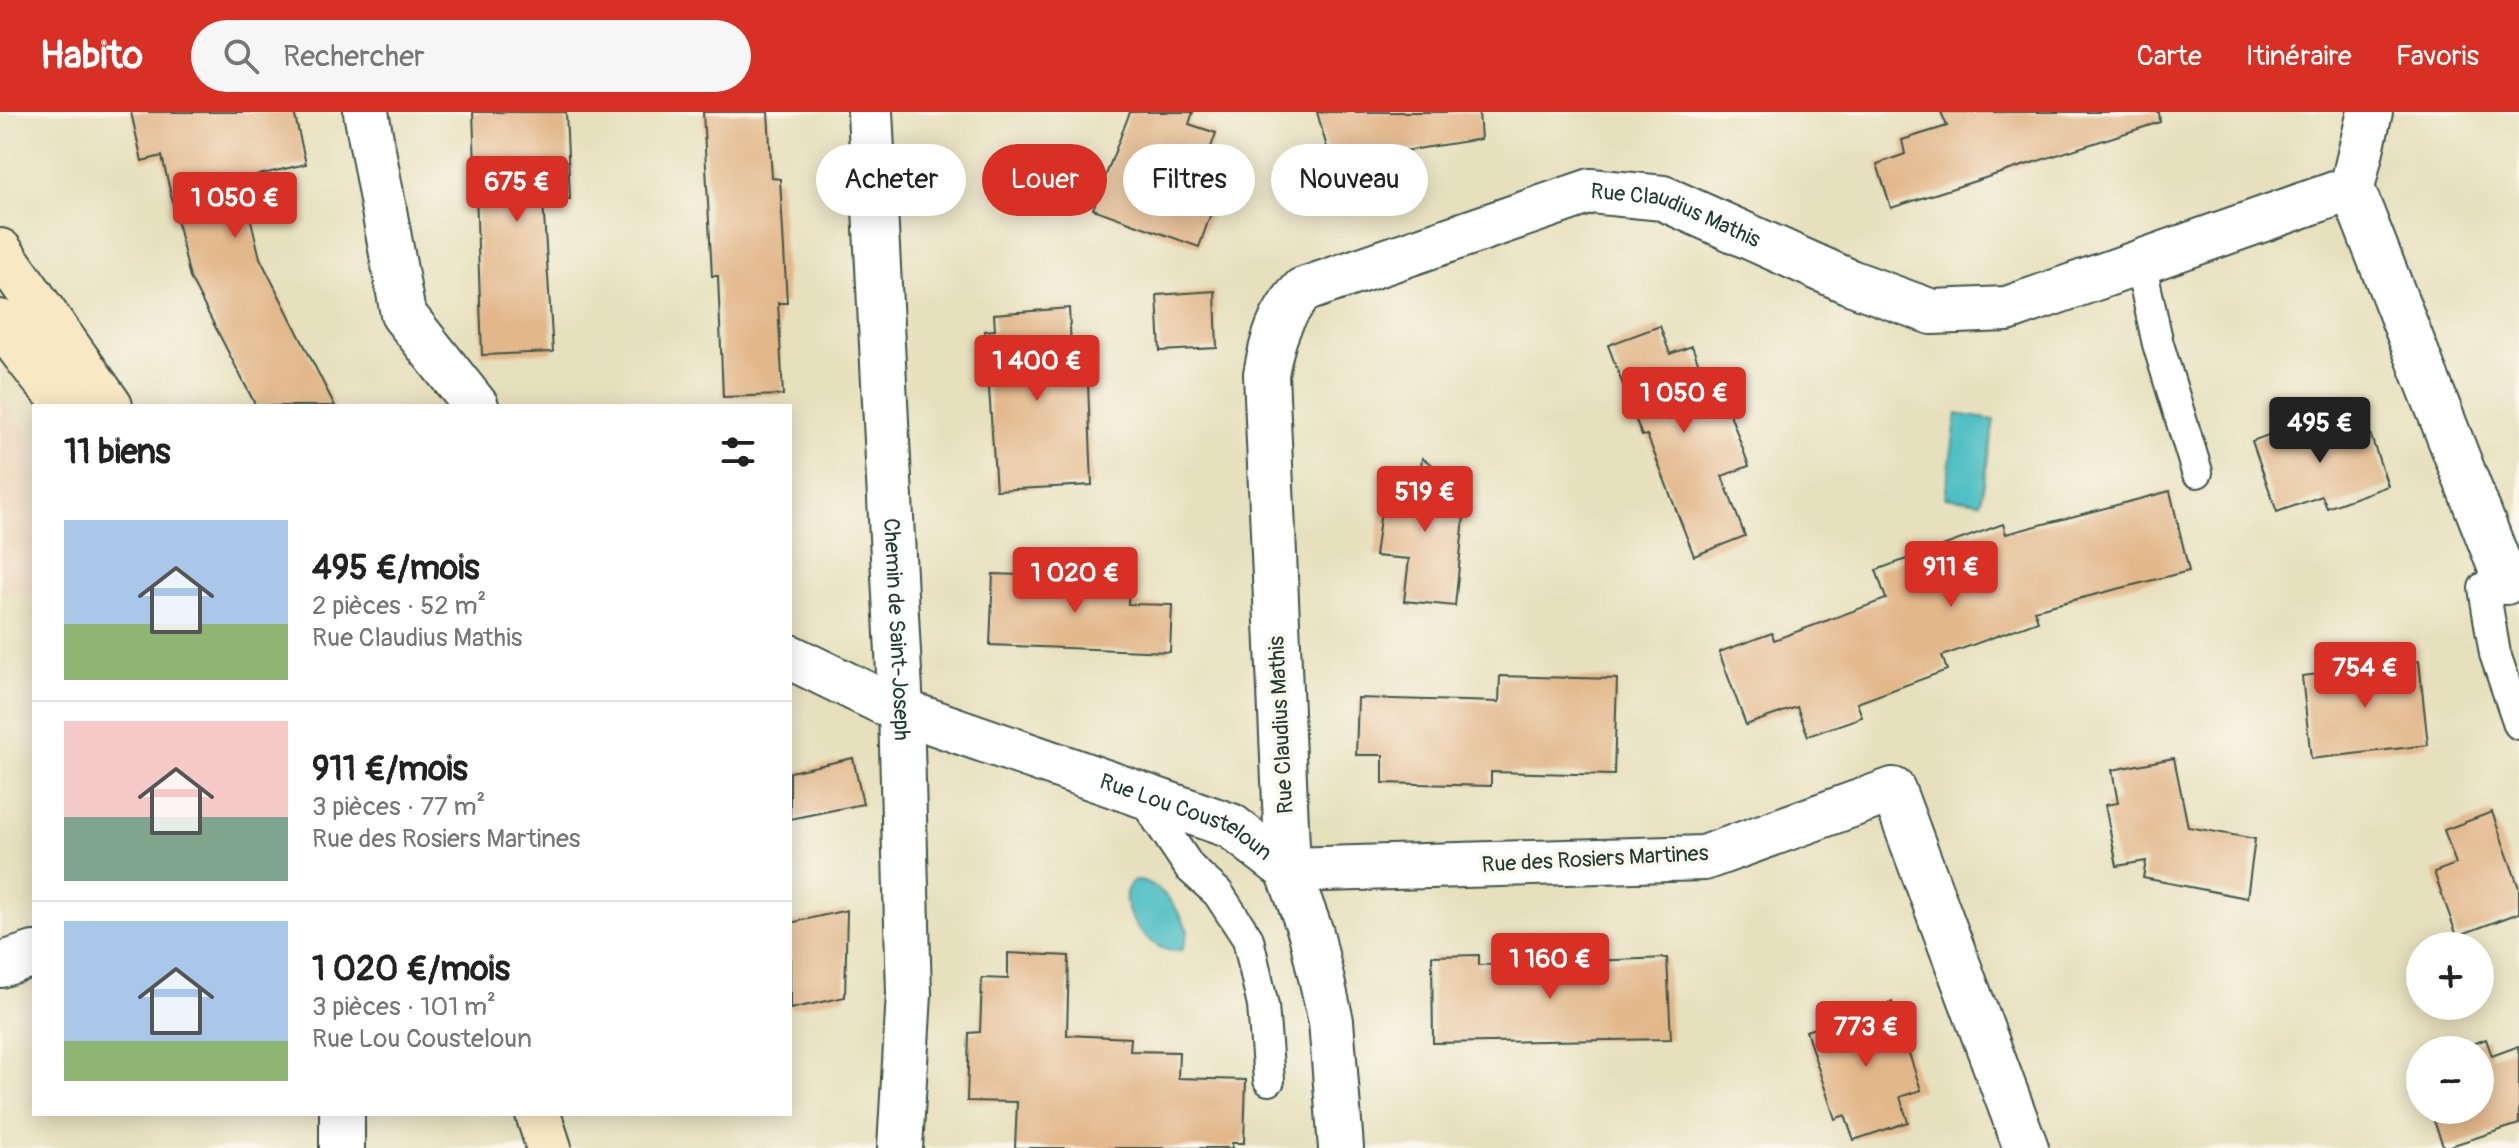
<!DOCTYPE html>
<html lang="fr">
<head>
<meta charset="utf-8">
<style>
  :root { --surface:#fff; --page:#f6f6f6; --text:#222; --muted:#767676; --line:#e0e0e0; --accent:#d93025 }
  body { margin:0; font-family:Pangolin,sans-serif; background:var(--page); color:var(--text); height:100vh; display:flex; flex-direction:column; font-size:30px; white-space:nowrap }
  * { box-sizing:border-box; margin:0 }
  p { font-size:26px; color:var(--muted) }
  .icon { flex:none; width:44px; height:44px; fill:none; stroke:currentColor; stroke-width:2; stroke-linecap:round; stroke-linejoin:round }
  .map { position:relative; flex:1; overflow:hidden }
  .drawer { position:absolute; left:32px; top:292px; width:760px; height:712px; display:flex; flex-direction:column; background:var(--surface); border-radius:0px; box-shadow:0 4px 20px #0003 }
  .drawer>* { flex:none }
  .guide { position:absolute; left:816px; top:32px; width:760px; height:72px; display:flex; gap:16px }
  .buttons { position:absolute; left:2406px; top:820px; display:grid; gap:16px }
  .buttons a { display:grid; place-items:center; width:88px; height:88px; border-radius:50%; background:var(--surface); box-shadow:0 4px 20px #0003; font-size:40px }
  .price { position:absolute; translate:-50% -68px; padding:0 18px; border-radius:8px; background:var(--accent); color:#fff; font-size:26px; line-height:52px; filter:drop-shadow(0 2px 4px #0008) }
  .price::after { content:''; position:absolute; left:50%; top:48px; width:24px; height:18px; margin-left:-12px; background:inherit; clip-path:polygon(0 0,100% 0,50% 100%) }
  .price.selected { background:#222; color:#fff }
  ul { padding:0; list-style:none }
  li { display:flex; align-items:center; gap:24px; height:200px; padding:0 32px }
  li+li { border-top:2px solid var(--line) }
  li span { display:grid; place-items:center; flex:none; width:224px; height:160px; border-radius:0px; color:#555 }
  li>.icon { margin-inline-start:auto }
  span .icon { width:96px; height:96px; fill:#fffc; stroke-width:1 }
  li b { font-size:34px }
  h2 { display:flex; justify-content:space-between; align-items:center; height:96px; padding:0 32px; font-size:34px }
  .pill { padding:0 28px; border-radius:36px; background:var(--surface); box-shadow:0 4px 20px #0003; font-size:28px; line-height:72px }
  .pill.selected { background:var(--accent); color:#fff }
  header { display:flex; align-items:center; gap:48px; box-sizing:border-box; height:112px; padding:0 40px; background:var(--accent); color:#fff }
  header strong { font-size:38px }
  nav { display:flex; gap:44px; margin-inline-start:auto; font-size:28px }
  .search { width:560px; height:72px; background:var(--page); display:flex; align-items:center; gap:20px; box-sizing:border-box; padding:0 28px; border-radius:44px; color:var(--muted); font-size:30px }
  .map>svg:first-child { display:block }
  .built { fill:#edd7bb }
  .water { fill:#50bfc5; stroke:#387e7c; stroke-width:2 }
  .building { fill:#e2b78a }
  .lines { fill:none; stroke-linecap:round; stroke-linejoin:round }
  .lane-casing { stroke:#3d5549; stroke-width:34 }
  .street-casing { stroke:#3d5549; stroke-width:48 }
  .secondary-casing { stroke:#3d5549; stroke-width:48 }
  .lane { stroke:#fff; stroke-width:30 }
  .street { stroke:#fff; stroke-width:44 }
  .secondary { stroke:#f8e8c3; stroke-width:44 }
  .labels { text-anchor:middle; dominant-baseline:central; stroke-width:7; stroke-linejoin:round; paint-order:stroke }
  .street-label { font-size:22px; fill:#1f3d34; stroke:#fbf7ec }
</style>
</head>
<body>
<header>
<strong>Habito</strong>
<div class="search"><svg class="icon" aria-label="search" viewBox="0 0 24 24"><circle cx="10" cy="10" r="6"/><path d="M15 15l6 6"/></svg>Rechercher</div>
<nav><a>Carte</a><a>Itinéraire</a><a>Favoris</a></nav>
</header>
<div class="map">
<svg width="2519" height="1036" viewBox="0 0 2519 1036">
  <rect width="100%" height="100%" fill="#fbf7ec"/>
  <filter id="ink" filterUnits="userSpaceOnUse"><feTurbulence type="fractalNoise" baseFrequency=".0125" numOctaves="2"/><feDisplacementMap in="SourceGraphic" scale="16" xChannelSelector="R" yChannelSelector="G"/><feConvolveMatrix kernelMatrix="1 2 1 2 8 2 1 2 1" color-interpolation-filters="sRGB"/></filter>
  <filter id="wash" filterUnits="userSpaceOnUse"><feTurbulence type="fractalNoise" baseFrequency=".006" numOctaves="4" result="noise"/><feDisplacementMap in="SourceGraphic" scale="32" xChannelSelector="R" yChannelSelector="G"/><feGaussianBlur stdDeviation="1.8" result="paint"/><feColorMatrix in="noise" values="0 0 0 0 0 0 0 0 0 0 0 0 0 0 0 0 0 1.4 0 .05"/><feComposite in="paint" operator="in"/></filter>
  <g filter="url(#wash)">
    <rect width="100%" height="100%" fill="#e7e0bd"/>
    <!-- built -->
    <polygon class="built" points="0,284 34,329 34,479 0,481"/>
    <!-- water -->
    <g class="water">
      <polygon points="1957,302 1994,308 1981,390 1945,385"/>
      <path d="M1135,768C1159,767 1180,800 1188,819L1183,837C1155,851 1105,788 1135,768Z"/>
    </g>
    <g id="blocks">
      <!-- building -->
      <g class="building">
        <polygon points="131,0 294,0 306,52 241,67 260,146 335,294 256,294 190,166 162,44 142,49"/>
        <polygon points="473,0 566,0 570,87 543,89 553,240 482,243"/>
        <polygon points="703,0 768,0 772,66 780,67 787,191 778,191 783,283 723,285 718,164 712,164"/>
        <polygon points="1130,0 1193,0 1189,12 1216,21 1205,52 1226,59 1199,135 1093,97"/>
        <polygon points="1317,0 1479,0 1481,27 1391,41 1393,55 1335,64"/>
        <polygon points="1941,0 2159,0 2160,10 1891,96 1877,52 1905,42 1902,28 1947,14"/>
        <polygon points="1215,179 1217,236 1160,239 1157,183"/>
        <polygon points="1069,196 1073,273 1088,272 1092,373 996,378 985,219 995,218 994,202"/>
        <polygon points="1660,214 1670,242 1692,234 1715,296 1726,291 1749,354 1722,364 1745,424 1694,444 1647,323 1642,324 1608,233"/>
        <polygon points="2365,307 2388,374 2327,396 2322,384 2277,400 2252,329 2306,309 2312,326"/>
        <polygon points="1422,346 1455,368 1466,385 1455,494 1404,489 1409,447 1375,444 1385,368 1419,373"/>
        <polygon points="2170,379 2189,459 2034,498 2038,509 1942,544 1947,558 1857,591 1862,605 1808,624 1797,595 1746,613 1719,540 1772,521 1774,528 1886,487 1876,458 2003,412 2006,422"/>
        <polygon points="993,462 1129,467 1128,492 1172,493 1170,540 990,533"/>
        <polygon points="2419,549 2428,633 2311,647 2302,564"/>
        <polygon points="1500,564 1617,567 1614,663 1491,660 1491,674 1383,671 1383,643 1356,643 1358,586 1499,590"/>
        <polygon points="853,646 863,692 790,707 790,660"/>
        <polygon points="2174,646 2188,715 2255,727 2247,786 2143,766 2146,749 2117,754 2105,693 2118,691 2112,658"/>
        <polygon points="2492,700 2519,776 2519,801 2457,824 2434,760 2456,752 2444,718"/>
        <polygon points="847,798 845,885 790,897 790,811"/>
        <polygon points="1008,841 1069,844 1067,923 1131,926 1130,939 1179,940 1178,966 1246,968 1244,1031 1232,1031 1232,1036 1015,1036 1017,990 967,989 969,921 980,920 982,866 1008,867"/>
        <polygon points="1479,843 1479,853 1667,846 1671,927 1433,931 1432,844"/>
        <polygon points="1892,890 1921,978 1900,985 1908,1010 1854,1028 1845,1003 1835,1007 1806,919"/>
        <polygon points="2486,927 2492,944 2519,934 2519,1012 2444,1036 2430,998 2480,998 2480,938 2457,938"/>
      </g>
    </g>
  </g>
  <g filter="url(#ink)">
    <use href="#blocks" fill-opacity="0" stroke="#3d5549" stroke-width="2"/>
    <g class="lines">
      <!-- lane casing -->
      <g class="lane-casing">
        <g id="lane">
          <polyline points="2140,150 2158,232 2197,360"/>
          <polyline points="2506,470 2484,476 2495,542 2519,612"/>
          <polyline points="1141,683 1190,756 1218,781 1248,827 1263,894 1269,968"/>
        </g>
      </g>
      <!-- street casing -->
      <g class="street-casing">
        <g id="street">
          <polyline points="366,0 403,202 476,294"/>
          <path id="s1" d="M870,0L901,599L909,882L900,1036"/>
          <polyline points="2352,76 2506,470"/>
          <path id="s2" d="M790,545L901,599L1231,714L1288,758L1311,821L1331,909L1341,1036"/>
          <polyline points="0,853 34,842"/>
          <polyline points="342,1002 342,1036"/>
          <path id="s3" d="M2026,1036L1893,678L1704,746L1288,758L1266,262C1272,229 1279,203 1303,178L1591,79L1663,86L1850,170L1932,200L2007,197L2352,76L2370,0"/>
        </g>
      </g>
      <!-- secondary casing -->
      <g class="secondary-casing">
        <g id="secondary">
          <polyline points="0,139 110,294"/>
          <polyline points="0,210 43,266 69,294"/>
          <polyline points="538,1002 549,1036"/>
        </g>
      </g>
      <!-- lane -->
      <use href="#lane" class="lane"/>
      <!-- street -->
      <use href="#street" class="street"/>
      <!-- secondary -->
      <use href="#secondary" class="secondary"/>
    </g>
  </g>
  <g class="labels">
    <!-- street labels -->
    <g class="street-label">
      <text stroke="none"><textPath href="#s3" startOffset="1982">Rue Claudius Mathis</textPath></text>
      <text stroke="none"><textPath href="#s1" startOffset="518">Chemin de Saint-Joseph</textPath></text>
      <text transform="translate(1281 613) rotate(-93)">Rue Claudius Mathis</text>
      <text stroke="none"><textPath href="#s2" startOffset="428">Rue Lou Cousteloun</textPath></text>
      <text transform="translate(1595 747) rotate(-3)">Rue des Rosiers Martines</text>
    </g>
  </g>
</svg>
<div class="buttons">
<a>+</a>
<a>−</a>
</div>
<b class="price" style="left:517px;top:112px">675 €</b>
<b class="price" style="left:235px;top:128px">1 050 €</b>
<b class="price" style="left:1037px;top:291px">1 400 €</b>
<b class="price" style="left:1684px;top:323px">1 050 €</b>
<b class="price selected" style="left:2320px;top:353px">495 €</b>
<b class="price" style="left:1425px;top:422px">519 €</b>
<b class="price" style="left:1951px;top:497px">911 €</b>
<b class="price" style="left:1075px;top:503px">1 020 €</b>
<b class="price" style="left:2365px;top:598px">754 €</b>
<b class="price" style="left:1550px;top:889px">1 160 €</b>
<b class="price" style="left:1866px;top:957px">773 €</b>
<div class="guide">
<a class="pill">Acheter</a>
<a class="pill selected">Louer</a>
<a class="pill">Filtres</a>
<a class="pill">Nouveau</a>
</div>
<section class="drawer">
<h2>11 biens<svg class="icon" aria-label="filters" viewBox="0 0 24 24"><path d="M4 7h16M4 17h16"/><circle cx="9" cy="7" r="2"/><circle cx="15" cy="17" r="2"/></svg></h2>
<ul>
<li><span style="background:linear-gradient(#a9c7e8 65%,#8fb573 0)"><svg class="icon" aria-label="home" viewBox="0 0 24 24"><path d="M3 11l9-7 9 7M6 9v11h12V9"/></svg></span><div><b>495 €/mois</b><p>2 pièces · 52 m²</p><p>Rue Claudius Mathis</p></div></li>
<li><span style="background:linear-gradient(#f6c9c9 60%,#7fa58c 0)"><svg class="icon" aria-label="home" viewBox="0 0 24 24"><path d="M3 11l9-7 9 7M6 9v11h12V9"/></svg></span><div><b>911 €/mois</b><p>3 pièces · 77 m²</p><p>Rue des Rosiers Martines</p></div></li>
<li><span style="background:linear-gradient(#a9c7e8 75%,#8fb573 0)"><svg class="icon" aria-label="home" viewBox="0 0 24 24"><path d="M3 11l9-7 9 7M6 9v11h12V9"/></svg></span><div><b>1 020 €/mois</b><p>3 pièces · 101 m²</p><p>Rue Lou Cousteloun</p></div></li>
</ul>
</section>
</div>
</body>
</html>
